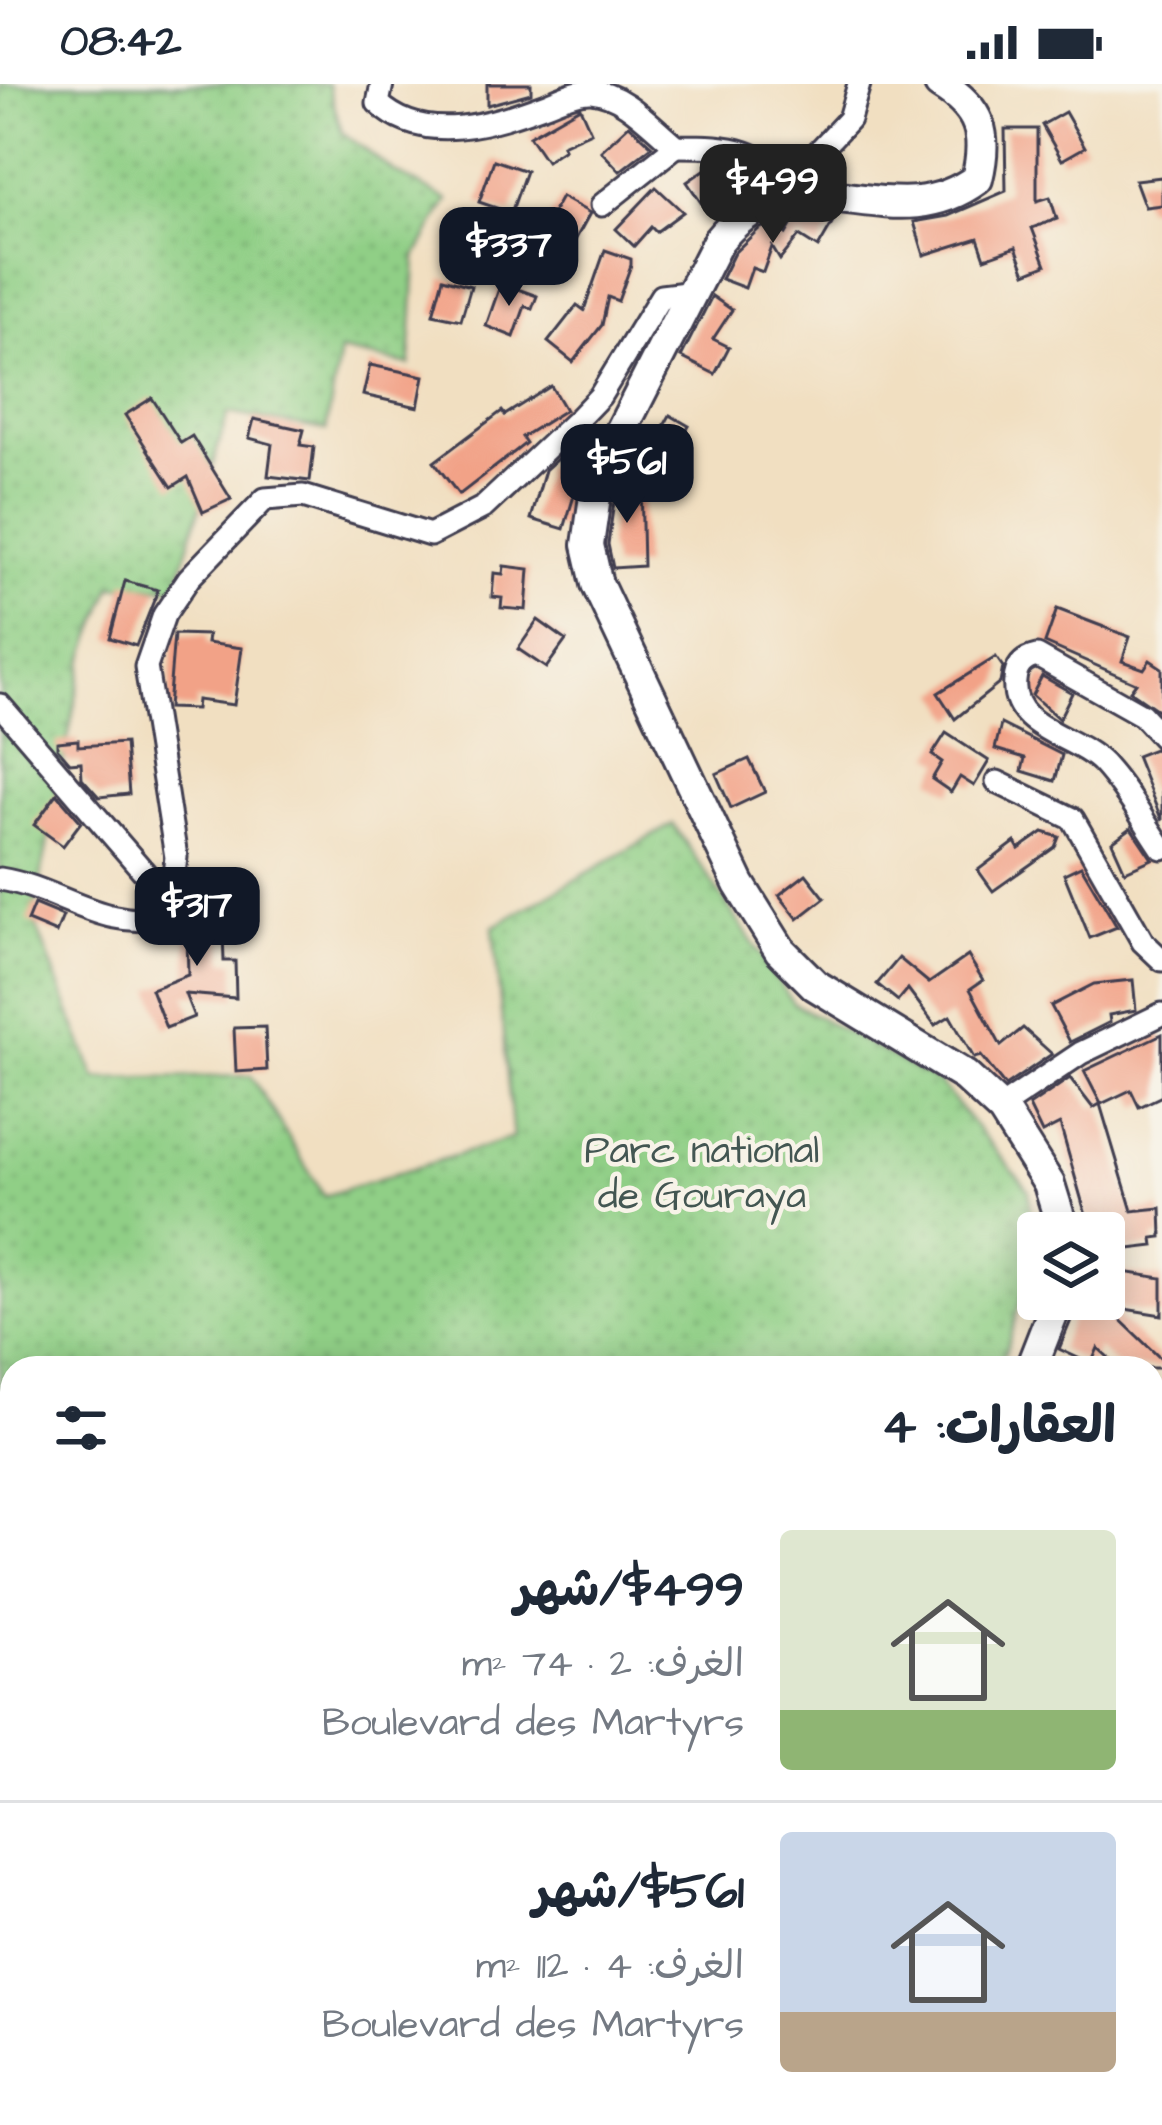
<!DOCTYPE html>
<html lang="ar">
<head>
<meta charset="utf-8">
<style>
  :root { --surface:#fff; --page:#f2f2f3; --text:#1f2937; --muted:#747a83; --line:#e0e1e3; --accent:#111827 }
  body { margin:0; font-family:"Architects Daughter","Playpen Sans Arabic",sans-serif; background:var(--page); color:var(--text); direction:rtl; height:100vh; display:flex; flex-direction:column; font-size:45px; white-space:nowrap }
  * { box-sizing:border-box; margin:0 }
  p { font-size:39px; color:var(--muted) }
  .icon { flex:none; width:66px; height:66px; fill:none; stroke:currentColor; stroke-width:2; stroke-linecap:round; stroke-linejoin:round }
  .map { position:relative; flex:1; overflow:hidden; direction:ltr }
  .side { position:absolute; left:0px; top:1272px; width:1164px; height:771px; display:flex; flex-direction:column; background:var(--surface); border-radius:36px 36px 0 0; box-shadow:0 6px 30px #0003; direction:rtl }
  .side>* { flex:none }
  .fabs { position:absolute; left:1017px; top:1128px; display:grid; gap:24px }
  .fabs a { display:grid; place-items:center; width:108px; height:108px; border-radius:12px; background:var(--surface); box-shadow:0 6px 30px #0003; font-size:60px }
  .price { position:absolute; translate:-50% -102px; padding:0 27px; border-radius:24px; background:var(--accent); color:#fff; font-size:39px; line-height:78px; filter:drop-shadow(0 3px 6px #0008) }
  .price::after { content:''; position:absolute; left:50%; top:72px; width:36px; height:27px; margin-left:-18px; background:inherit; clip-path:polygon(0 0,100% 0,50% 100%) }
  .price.on { background:#222; color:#fff }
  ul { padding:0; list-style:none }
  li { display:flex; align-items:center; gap:36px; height:300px; padding:0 48px }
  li+li { border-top:3px solid var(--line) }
  li span { display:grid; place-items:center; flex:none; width:336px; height:240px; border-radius:12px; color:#555 }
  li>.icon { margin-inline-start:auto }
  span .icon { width:144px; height:144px; fill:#fffc; stroke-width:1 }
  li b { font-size:51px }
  h2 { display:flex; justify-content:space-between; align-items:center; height:144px; padding:0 48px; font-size:51px }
  .status { display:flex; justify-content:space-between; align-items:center; height:84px; padding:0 60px; background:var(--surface); direction:ltr }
  .status svg { height:33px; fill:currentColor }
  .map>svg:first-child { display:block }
  .park { fill:url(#park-dots); stroke:#597860; stroke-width:3 }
  .building { fill:#f2a287 }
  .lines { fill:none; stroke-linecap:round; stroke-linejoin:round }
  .street-casing { stroke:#413e4f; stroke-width:27 }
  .secondary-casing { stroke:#413e4f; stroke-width:36 }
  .street { stroke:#fff; stroke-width:21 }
  .secondary { stroke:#fff; stroke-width:30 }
  .labels { text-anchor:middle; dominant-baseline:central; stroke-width:9; stroke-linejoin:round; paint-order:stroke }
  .park-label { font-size:39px; fill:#435652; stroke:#f7f3e8 }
</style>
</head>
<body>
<div class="status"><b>08:42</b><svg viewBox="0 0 49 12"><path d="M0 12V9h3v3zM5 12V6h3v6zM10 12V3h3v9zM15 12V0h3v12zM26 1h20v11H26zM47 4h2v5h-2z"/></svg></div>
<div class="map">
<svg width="1162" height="2041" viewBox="0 0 1162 2041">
  <defs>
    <pattern id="park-dots" width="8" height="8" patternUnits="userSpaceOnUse" patternTransform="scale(3)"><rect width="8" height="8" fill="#90cf86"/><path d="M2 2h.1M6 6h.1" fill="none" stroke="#7cb175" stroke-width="1.8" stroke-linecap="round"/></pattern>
  </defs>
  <rect width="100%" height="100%" fill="#f7f3e8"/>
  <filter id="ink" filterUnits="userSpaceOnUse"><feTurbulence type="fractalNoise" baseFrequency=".00833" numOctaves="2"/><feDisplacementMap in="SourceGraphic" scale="24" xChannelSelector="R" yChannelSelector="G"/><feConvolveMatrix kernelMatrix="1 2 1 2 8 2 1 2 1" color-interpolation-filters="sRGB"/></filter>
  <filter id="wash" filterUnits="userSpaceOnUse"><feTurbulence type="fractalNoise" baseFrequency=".004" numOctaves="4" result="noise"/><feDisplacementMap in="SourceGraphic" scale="48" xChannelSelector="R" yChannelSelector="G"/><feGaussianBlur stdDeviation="2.7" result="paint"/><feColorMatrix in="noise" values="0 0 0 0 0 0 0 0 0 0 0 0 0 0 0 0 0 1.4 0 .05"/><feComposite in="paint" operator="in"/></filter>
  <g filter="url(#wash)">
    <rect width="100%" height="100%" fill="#f1dfc1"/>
    <!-- park -->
    <polygon class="park" points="0,0 328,0 342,48 393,87 448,116 416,173 410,281 340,267 326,346 228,329 176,504 112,502 83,578 33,834 96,995 251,992 324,1112 513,1054 493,843 673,740 793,919 939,999 1029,1106 1034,1172 1005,1269 993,1284 12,1284 12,2031 834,2031 832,2041 0,2041"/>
    <g id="blocks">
      <!-- building -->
      <g class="building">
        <polygon points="487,0 531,0 531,9 487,21"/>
        <polygon points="580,23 591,48 562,61 564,65 546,77 529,52"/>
        <polygon points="1065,28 1085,63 1062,76 1042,41"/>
        <polygon points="629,41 652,62 620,87 601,67"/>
        <polygon points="1005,45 1037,45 1037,117 1050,113 1057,135 1032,144 1046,181 1026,189 1016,163 985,174 978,154 924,171 914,138 948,132 1006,107"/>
        <polygon points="494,76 526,87 511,129 479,118"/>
        <polygon points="716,78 730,80 742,97 704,123 687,98"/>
        <polygon points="1162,93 1162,121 1145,123 1135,96"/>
        <polygon points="656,103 683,128 656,148 651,143 634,162 616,145"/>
        <polygon points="561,113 590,129 572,162 543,146"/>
        <polygon points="796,133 836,133 818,164 799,152 780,176 772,163 763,188 752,184 745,204 721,195 734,169 759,145 772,139 786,150"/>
        <polygon points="605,166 631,175 631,181 618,217 608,213 602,241 573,278 548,258 577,221 584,226"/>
        <polygon points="443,194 471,202 461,236 433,230"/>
        <polygon points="501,199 537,212 532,225 525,222 514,253 486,242"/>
        <polygon points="712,212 732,226 713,255 729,263 715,290 681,273"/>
        <polygon points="370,281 424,292 418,323 363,311"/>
        <polygon points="551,302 565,326 522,353 526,359 459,411 434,378 502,327 505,331"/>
        <polygon points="152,314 181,359 192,352 231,415 203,428 188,393 172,403 125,331"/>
        <polygon points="670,331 689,342 676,364 658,353"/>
        <polygon points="254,335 304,346 300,361 314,363 310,397 268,392 272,360 249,354"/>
        <polygon points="564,369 585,375 564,445 531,435 545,386"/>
        <polygon points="617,397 641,398 643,482 613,484 608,460"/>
        <polygon points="504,482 529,485 526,526 501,524 502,514 492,513 494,489 503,490"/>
        <polygon points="125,497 158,506 136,562 110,554"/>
        <polygon points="1057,525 1130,553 1122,577 1144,585 1150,576 1162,584 1162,629 1130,607 1136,599 1045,559"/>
        <polygon points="538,536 566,556 546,584 518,565"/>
        <polygon points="174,550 208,551 207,559 242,564 234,621 197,616 196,625 168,624"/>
        <polygon points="996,573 1003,583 1000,599 955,635 938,609"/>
        <polygon points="1042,592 1072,609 1059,635 1032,611"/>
        <polygon points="1001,640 1062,671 1055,697 1022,687 1025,674 995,665"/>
        <polygon points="946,649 989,677 974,702 960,693 951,708 932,695 942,678 932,671"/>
        <polygon points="78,656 78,662 125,659 129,710 99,713 82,694 81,678 70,679 57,664 57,658"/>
        <polygon points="1154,665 1162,668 1162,737 1136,672"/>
        <polygon points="749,675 765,708 731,724 716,690"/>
        <polygon points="57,710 81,738 63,762 34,741"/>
        <polygon points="1131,744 1152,775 1125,787 1112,758"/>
        <polygon points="1043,748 1059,753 1055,763 993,807 978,786 1015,758 1019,765"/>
        <polygon points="1081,782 1117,843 1090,854 1064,790"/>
        <polygon points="806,790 825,814 798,835 779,811"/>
        <polygon points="186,815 207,815 208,849 223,849 224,877 235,877 236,914 185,910 194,933 166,944 151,905 188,891"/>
        <polygon points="34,820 63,832 56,849 27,837"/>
        <polygon points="968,872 983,896 970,905 1001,962 1023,944 1052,970 1005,1002 981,972 974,974 950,932 935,941 908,905 898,917 877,900 899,874 929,899"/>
        <polygon points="1133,896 1136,926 1109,931 1110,938 1070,958 1051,922 1094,900"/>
        <polygon points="265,943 267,986 236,988 234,944"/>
        <polygon points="1162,950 1162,1012 1139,1023 1131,1006 1101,1020 1084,987"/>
        <polygon points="1070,994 1093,1024 1100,1020 1132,1127 1161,1124 1162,1153 1153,1154 1154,1162 1104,1168 1104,1149 1091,1149 1060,1040 1042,1049 1029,1022"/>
        <polygon points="1104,1185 1162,1194 1162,1231 1106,1222 1162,1276 1162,1284 1120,1284 1098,1264 1091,1280 1059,1265 1080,1215 1104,1220"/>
      </g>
    </g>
  </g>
  <g filter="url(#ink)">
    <use href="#blocks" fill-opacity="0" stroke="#413e4f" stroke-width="3"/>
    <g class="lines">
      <!-- street casing -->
      <g class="street-casing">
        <g id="street">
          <path d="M382,0L378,19C424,63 494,39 546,20C559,15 576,6 591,7C625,10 651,42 676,62C737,62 757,64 801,109"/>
          <polyline points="790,98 849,35 859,0"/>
          <polyline points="602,121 676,62"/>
          <polyline points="0,621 170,818"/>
          <path d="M1162,653L1142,631L1037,572C1023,575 1016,583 1015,597C1010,645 1076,651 1103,680C1126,705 1143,736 1162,764"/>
          <polyline points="997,698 1073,735 1143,858 1162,876"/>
          <path d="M0,795C60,804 105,849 169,832L176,773L146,583L164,531L189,494L265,415L303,412L430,451L484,423L578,335L600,312L661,212L695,208"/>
          <polyline points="999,1024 1081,969 1162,930"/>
          <polyline points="1152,1577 1162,1565"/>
          <polyline points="1152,1651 1162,1648"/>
        </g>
      </g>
      <!-- secondary casing -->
      <g class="secondary-casing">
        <g id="secondary">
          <path d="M940,0C981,25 988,50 977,95C888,161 798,58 718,157L598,392L588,461L597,500L739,800L780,866L815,901L965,992L1003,1027L1049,1100L1064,1149"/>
          <polyline points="1031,1284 1058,1215"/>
          <polyline points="851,2041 853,2031"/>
        </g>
      </g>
      <!-- street -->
      <use href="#street" class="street"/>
      <!-- secondary -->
      <use href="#secondary" class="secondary"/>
    </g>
  </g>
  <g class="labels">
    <!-- park labels -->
    <g class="park-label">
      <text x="702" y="1068">Parc national<tspan x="702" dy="45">de Gouraya</tspan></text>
    </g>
  </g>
</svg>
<div class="fabs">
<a><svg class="icon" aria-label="layers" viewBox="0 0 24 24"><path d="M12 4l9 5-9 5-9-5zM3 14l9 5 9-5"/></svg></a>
</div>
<b class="price on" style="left:773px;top:162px">$499</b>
<b class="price" style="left:509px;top:225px">$337</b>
<b class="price" style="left:627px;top:442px">$561</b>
<b class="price" style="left:197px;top:885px">$317</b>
<section class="side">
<h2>العقارات: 4<svg class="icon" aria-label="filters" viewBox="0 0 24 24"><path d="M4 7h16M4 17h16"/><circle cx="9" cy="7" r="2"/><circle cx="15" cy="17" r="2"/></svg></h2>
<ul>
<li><span style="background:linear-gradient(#dfe7d0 75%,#8fb573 0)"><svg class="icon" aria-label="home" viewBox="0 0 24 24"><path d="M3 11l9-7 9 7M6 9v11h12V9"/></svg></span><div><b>$499/شهر</b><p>الغرف: 2 · 74 m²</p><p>Boulevard des Martyrs</p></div></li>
<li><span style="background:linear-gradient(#c9d6e8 75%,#b9a48a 0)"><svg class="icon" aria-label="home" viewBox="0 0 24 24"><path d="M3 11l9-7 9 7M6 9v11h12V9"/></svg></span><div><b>$561/شهر</b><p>الغرف: 4 · 112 m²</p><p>Boulevard des Martyrs</p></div></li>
</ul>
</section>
</div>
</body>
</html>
